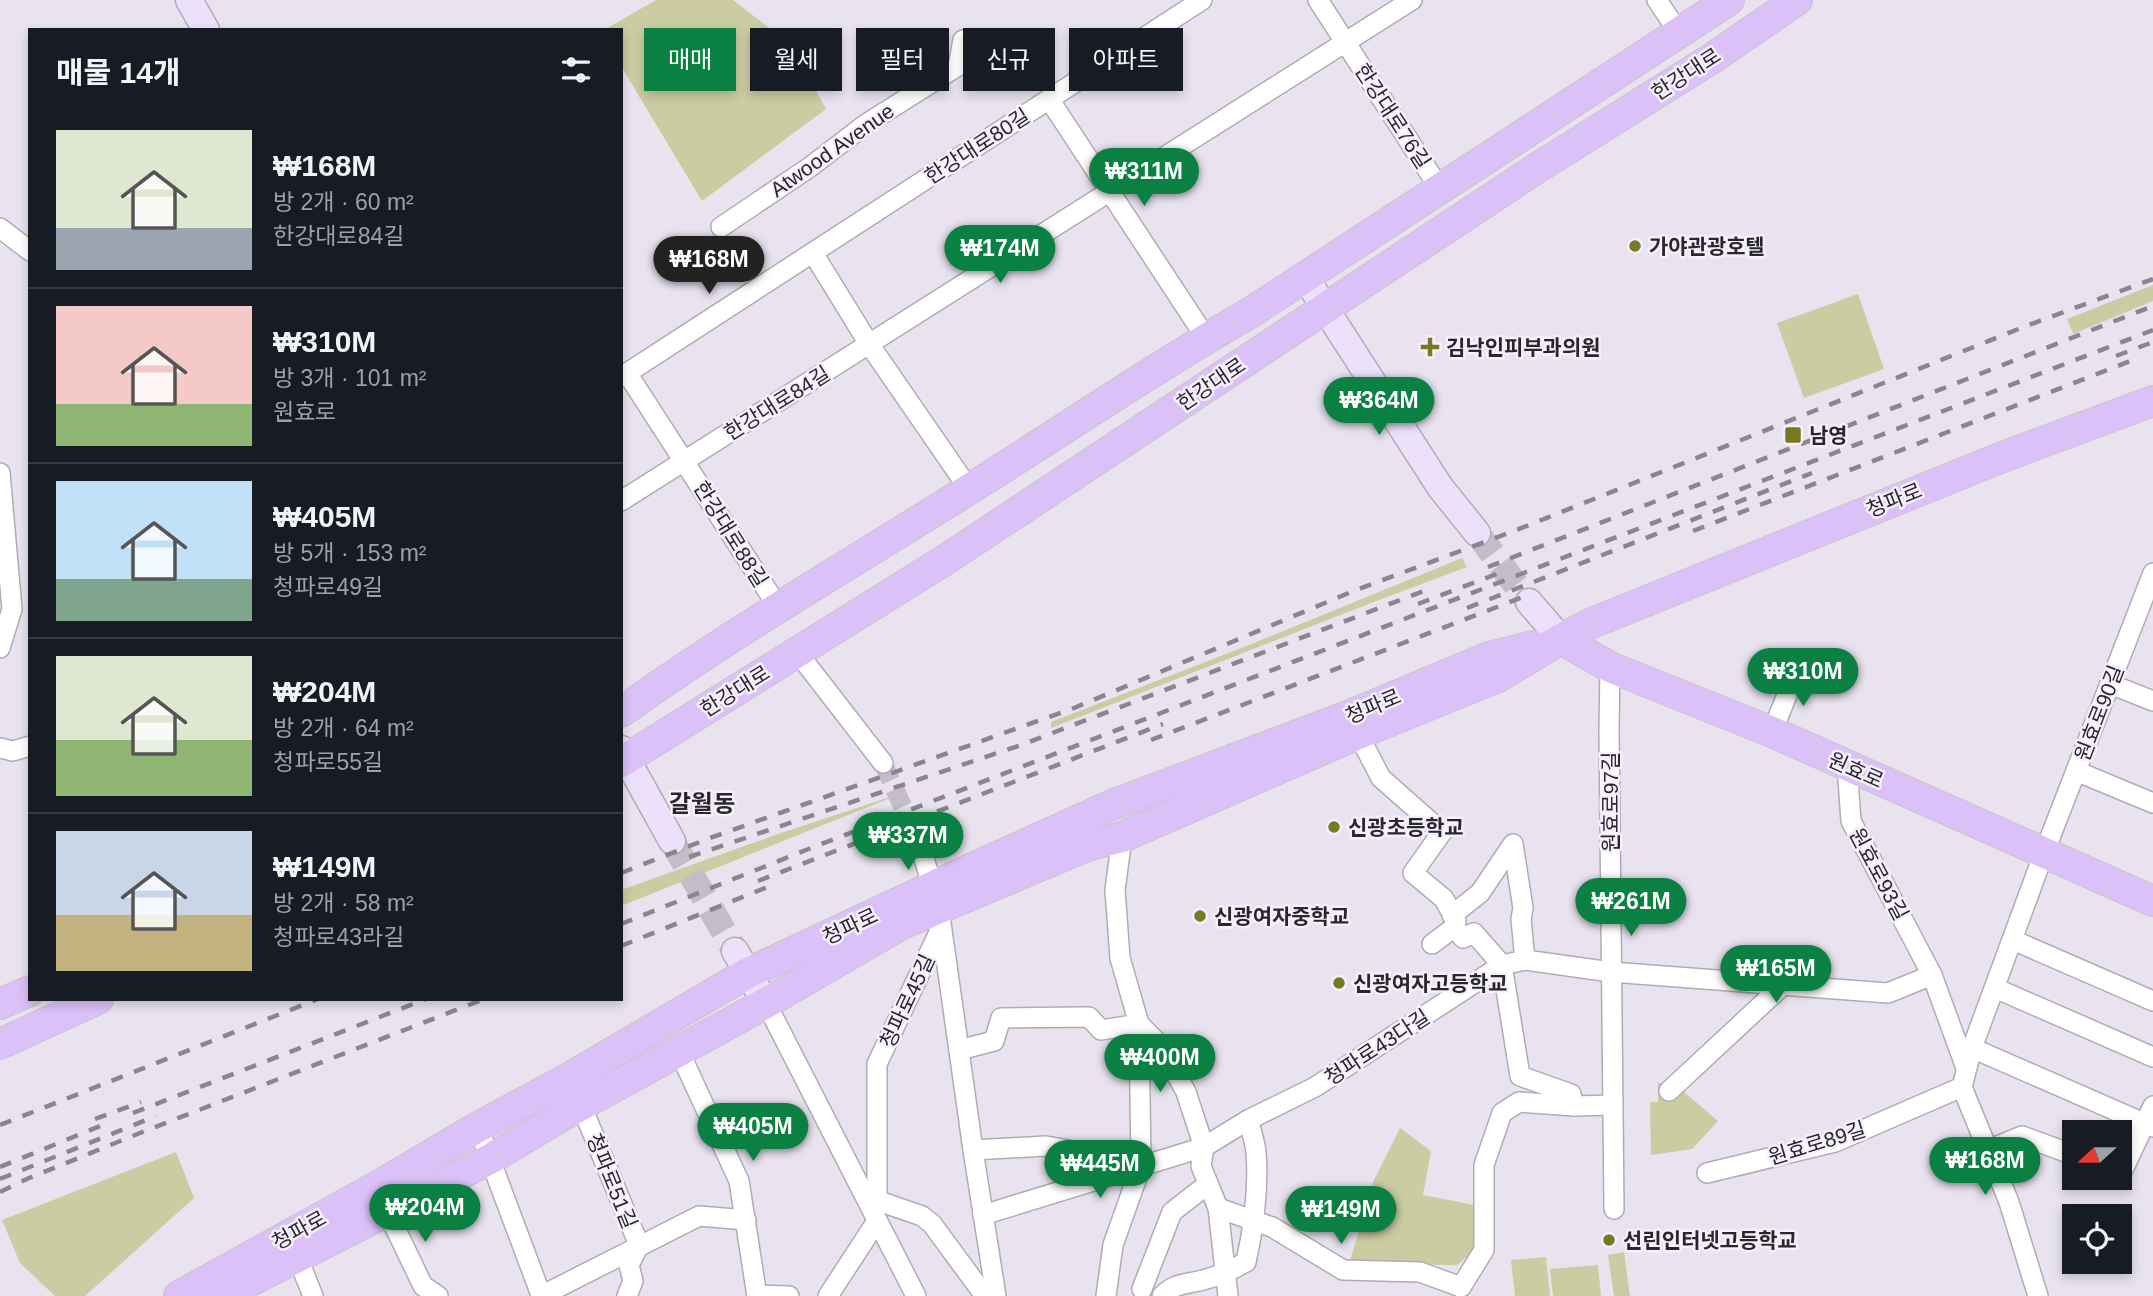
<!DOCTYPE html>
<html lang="ko">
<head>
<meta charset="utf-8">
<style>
  :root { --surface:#171b24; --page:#242831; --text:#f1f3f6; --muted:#9ea1a6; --line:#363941; --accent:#0b8043 }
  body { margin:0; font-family:Helvetica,"Noto Sans KR",sans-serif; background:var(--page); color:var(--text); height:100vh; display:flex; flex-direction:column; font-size:26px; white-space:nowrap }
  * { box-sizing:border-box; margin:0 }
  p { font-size:23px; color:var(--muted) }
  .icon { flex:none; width:38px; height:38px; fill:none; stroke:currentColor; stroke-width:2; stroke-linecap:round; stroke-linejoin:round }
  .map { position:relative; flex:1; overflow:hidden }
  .side { position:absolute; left:28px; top:28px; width:595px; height:973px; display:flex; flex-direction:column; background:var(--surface); border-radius:0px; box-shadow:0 4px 10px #0003 }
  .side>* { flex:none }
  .top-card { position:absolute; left:644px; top:28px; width:665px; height:63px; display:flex; gap:14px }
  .needle { width:46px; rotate:249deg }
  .fabs { position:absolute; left:2062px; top:1120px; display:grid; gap:14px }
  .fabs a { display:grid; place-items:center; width:70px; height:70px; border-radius:0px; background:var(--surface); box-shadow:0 4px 10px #0003; font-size:35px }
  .price { position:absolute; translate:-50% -60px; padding:0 16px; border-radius:24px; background:var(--accent); color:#fff; font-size:23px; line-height:46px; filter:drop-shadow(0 2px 4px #0008) }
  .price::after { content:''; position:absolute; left:50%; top:42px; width:21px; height:16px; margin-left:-10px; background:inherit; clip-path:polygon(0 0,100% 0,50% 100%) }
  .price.on { background:#222; color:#fff }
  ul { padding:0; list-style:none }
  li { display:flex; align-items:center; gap:21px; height:175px; padding:0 28px }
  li+li { border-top:2px solid var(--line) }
  li span { display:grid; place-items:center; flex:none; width:196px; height:140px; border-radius:0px; color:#555 }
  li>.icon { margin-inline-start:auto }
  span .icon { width:84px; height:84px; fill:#fffc; stroke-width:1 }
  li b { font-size:30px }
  h2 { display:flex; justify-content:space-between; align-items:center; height:84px; padding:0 28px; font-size:30px }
  .tag { padding:0 24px; border-radius:0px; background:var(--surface); box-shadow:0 4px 10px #0003; font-size:24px; line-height:63px }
  .tag.on { background:var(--accent); color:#fff }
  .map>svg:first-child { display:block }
  .green { fill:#cacca2 }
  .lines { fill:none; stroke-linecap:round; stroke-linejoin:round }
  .minor-tunnel { stroke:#c2bdc8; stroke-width:19; stroke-dasharray:19 10; stroke-linecap:butt }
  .secondary-tunnel { stroke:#c2bdc8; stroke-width:26; stroke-dasharray:26 13; stroke-linecap:butt }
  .minor-casing { stroke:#b1abb7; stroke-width:22 }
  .secondary-casing { stroke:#b1abb7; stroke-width:29 }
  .primary-casing { stroke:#c7c7c8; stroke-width:32 }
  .minor { stroke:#fff; stroke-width:19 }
  .secondary { stroke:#ede0fb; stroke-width:26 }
  .primary { stroke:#dbc1f7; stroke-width:30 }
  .rail { stroke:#8a868f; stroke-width:4.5; stroke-dasharray:12 12; stroke-linecap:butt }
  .poi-dot { fill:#787920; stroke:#f6f0fd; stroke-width:2.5 }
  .labels { text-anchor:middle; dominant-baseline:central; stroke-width:5; stroke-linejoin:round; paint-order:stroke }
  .street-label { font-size:21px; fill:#29272c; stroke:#f6f0fd }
  .poi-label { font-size:21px; font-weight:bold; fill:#29272c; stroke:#f6f0fd; text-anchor:start }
  .quarter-label { font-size:24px; font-weight:bold; fill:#29272c; stroke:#f6f0fd }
</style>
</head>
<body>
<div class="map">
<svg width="2153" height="1296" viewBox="0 0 2153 1296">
  <rect width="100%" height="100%" fill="#e8e3ef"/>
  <!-- green -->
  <g class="green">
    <polygon points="656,0 733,0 791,45 826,109 702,201 621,66 621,30 604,30"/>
    <polygon points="2153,285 2153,301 2073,334 2067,319"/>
    <polygon points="1858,294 1884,369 1804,398 1777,323"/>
    <polygon points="1462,558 1467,567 1371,603 1051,728 1051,722 1249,645"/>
    <polygon points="908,791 621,906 621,890 778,834"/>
    <polygon points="1658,1083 1662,1083 1669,1097 1679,1088 1718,1121 1692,1149 1651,1155 1650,1102 1658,1102"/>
    <polygon points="1400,1128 1431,1151 1423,1195 1479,1206 1480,1246 1457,1265 1349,1264 1374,1180"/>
    <polygon points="176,1152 194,1198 85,1296 55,1296 20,1263 2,1220"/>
    <polygon points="1624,1252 1630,1296 1614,1296 1608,1255"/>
    <polygon points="1546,1257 1550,1296 1515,1296 1511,1260"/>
    <polygon points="1598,1265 1601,1296 1553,1296 1550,1269"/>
  </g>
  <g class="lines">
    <!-- minor-tunnel -->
    <polyline class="minor-tunnel" points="883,763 920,845"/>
    <!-- secondary-tunnel -->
    <g class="secondary-tunnel">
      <polyline points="1477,533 1529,602"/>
      <polyline points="672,841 735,951"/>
    </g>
    <!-- minor casing -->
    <g class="minor-casing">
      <g id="minor">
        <polyline points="1318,0 1440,189"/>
        <polyline points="1657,0 1679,33"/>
        <polyline points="1049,99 1206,338"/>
        <polyline points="721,227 810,167 866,124 958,66 963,40"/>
        <polyline points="0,228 30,251"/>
        <polyline points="813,253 869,344 969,489"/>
        <polyline points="627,373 778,607"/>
        <polyline points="621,377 1202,0"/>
        <polyline points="0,473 12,609 0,648"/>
        <polyline points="621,501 1412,0"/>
        <polyline points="797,652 883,763"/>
        <polyline points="1610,667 1609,730 1614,1209"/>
        <polyline points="2110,684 2153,701"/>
        <polyline points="1772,732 1798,668 1811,661"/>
        <polyline points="1358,734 1381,778 1442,832 1413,873 1444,899 1456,921 1452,929 1432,944"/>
        <polyline points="0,748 13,751 30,746"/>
        <polyline points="1847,766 1851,821 1932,975 1966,1068"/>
        <polyline points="2076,771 2153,803"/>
        <polyline points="1122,837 1115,890 1120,958 1139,1024 1161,1046 1186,1092 1204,1147 1201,1166 1218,1208 1228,1296"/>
        <polyline points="920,845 939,909 973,1150 996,1296"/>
        <polyline points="1452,915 1480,893 1513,844 1523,908 1521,919 1525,960"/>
        <polyline points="1454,926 1463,938 1474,933 1502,965 1520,1076 1571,1094 1574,1106"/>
        <polyline points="2013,940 2153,1001"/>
        <polyline points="1995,988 2153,1057"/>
        <polyline points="766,1003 916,1296"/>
        <polyline points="1972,1048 2153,1127"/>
        <polyline points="959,1050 994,1041 1001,1018 1089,1017 1101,1030 1139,1024 1141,1166 1113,1245 1106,1296"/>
        <polyline points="679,1051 739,1181 757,1296"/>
        <polyline points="1962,1087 2009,1202 2038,1296"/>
        <polyline points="1669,1091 1783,985"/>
        <polyline points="581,1105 639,1245 629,1265 633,1281 627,1296"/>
        <polyline points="478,1127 541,1295"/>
        <polyline points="973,1150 1046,1146 1141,1163"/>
        <polyline points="1988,1150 2022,1136 2074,1155"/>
        <polyline points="2119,1171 2122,1172 2153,1106"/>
        <polyline points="1707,1173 1835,1142 1962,1087 1972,1048 2044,853 2153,573"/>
        <polyline points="867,1197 922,1216 932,1224 985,1296"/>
        <polyline points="877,1201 877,1064 941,928"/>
        <polyline points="1218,1208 1272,1227 1343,1270 1420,1272 1461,1287"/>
        <polyline points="388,1213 423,1286 438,1296"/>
        <polyline points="983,1215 1204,1147 1248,1120 1315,1087 1502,965 1525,960 1611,972 1888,993 1932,975"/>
        <polyline points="297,1256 313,1296"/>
        <polyline points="1461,1287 1484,1250 1484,1165 1502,1113 1519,1102 1574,1106 1613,1105"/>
        <polyline points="1142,1289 1172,1212 1208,1184"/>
        <polyline points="757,1295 789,1296"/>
        <polyline points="541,1296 699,1216 746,1220"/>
        <polyline points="828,1296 877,1221"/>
        <path d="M1162,1296C1176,1282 1185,1285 1203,1280C1219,1276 1232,1270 1246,1262C1254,1226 1259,1190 1256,1152C1255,1142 1251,1130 1248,1120"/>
      </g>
    </g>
    <!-- secondary casing -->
    <g class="secondary-casing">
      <g id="secondary">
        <polyline points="189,0 206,30"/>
        <polyline points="1305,277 1440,487 1477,533"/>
        <polyline points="1529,602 1561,639"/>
        <polyline points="621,749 672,841"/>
        <polyline points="735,951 766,1003"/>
      </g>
    </g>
    <!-- primary casing -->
    <g class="primary-casing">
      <g id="primary">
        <polyline points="1561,639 1610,667 1772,732 2153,901"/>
        <path d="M621,712C734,631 854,562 971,488C1064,430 1155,367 1250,313L1729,0"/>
        <polyline points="621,762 945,560 1534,170 1711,59 1797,0"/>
        <polyline points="0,1004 30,991"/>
        <polyline points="0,1044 98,999"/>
        <polyline points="179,1296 378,1186 478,1127 567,1079 748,973 968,870 1112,805 1348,716 1489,657 1533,646"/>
        <polyline points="221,1296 490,1159 565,1114 766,1003 902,924 1087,846 1122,837 1358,734 1498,677 1561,639 1592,623 2005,456 2153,401"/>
      </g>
    </g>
    <!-- minor -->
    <use href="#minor" class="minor"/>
    <!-- secondary -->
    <use href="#secondary" class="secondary"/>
    <!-- primary -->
    <use href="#primary" class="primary"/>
    <!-- rail -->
    <g class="rail">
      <polyline points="2116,356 2153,342"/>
      <polyline points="1693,531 2133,360"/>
      <polyline points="1488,567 2153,306"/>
      <polyline points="1418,604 1507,570"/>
      <polyline points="1467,608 1812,473"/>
      <polyline points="1151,740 1523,597"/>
      <polyline points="689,857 1021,745 1429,589"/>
      <polyline points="621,873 710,838 1074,708 1356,590 1514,531 2026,326 2153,279"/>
      <polyline points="758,881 1163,724"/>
      <polyline points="621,924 806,850 2153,330"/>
      <polyline points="621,946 775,884"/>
      <polyline points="133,1113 426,999"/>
      <polyline points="95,1119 141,1102"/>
      <polyline points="0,1125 318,999"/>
      <polyline points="0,1167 110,1122"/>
      <polyline points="0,1179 156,1116"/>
      <polyline points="0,1192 29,1178 145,1131 484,999"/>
    </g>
  </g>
  <!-- markers -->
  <g class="poi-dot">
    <circle cx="1635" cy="246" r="7"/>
    <path d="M1426.5 336.5h7v7h7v7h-7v7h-7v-7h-7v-7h7z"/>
    <rect x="1784" y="426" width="18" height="18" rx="3.5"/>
    <circle cx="1334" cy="827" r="7"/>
    <circle cx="1200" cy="916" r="7"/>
    <circle cx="1339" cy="983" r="7"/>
    <circle cx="1609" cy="1240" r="7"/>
  </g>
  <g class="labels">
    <!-- street labels -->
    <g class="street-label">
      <text transform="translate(1686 74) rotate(-33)">한강대로</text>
      <text transform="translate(1393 116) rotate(57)">한강대로76길</text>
      <text transform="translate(977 146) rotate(-33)">한강대로80길</text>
      <text transform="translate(832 150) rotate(-35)">Atwood Avenue</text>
      <text transform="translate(1211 384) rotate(-34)">한강대로</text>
      <text transform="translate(777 403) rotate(-32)">한강대로84길</text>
      <text transform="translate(1894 500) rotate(-22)">청파로</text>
      <text transform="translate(731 534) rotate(58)">한강대로88길</text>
      <text transform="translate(735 691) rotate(-32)">한강대로</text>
      <text transform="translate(1373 706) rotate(-23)">청파로</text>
      <text transform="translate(2099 713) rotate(-69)">원효로90길</text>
      <text transform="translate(1856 770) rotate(24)">원효로</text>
      <text transform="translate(1610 802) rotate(-90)">원효로97길</text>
      <text transform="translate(1879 874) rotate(62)">원효로93길</text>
      <text transform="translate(850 926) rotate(-25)">청파로</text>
      <text transform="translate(907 1001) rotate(-65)">청파로45길</text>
      <text transform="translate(1377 1047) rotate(-33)">청파로43다길</text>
      <text transform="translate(1817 1143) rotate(-17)">원효로89길</text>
      <text transform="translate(612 1181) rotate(68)">청파로51길</text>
      <text transform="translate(299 1230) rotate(-29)">청파로</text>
    </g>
    <!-- poi labels -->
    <g class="poi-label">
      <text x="1649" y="246">가야관광호텔</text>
      <text x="1446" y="347">김낙인피부과의원</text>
      <text x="1809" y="435">남영</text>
      <text x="1348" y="827">신광초등학교</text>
      <text x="1214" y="916">신광여자중학교</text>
      <text x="1353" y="983">신광여자고등학교</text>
      <text x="1623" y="1240">선린인터넷고등학교</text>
    </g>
    <!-- quarter labels -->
    <g class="quarter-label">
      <text x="702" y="803">갈월동</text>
    </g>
  </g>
</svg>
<div class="fabs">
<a><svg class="needle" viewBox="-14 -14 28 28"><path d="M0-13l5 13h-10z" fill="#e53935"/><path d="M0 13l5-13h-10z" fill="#9ea1a6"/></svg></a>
<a><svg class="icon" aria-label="locate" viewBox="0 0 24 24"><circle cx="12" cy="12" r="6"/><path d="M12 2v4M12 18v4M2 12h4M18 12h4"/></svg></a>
</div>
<b class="price" style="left:1144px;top:208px">₩311M</b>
<b class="price" style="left:1000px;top:285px">₩174M</b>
<b class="price on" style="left:709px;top:296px">₩168M</b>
<b class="price" style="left:1379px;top:437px">₩364M</b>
<b class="price" style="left:1803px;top:708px">₩310M</b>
<b class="price" style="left:908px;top:872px">₩337M</b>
<b class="price" style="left:1631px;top:938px">₩261M</b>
<b class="price" style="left:1776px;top:1005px">₩165M</b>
<b class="price" style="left:1160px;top:1094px">₩400M</b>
<b class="price" style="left:753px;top:1163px">₩405M</b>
<b class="price" style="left:1985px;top:1197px">₩168M</b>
<b class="price" style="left:1100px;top:1200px">₩445M</b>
<b class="price" style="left:425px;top:1244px">₩204M</b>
<b class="price" style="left:1341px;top:1246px">₩149M</b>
<div class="top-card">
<a class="tag on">매매</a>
<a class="tag">월세</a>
<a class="tag">필터</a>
<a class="tag">신규</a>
<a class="tag">아파트</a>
</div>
<section class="side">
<h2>매물 14개<svg class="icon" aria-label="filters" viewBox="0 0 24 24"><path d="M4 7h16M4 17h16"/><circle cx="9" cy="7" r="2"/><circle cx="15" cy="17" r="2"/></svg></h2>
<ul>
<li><span style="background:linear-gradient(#dfe7d0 70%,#9aa5b1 0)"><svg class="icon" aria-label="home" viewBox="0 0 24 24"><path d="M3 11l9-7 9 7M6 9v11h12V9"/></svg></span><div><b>₩168M</b><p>방 2개 · 60 m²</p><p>한강대로84길</p></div></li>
<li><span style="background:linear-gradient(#f6c9c9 70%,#8fb573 0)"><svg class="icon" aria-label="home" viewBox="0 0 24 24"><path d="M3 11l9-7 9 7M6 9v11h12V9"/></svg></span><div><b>₩310M</b><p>방 3개 · 101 m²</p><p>원효로</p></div></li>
<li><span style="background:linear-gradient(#bfe0f5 70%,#7fa58c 0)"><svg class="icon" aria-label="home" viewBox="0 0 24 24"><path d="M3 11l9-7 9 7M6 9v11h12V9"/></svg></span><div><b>₩405M</b><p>방 5개 · 153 m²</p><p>청파로49길</p></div></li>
<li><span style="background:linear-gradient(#dfe7d0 60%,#8fb573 0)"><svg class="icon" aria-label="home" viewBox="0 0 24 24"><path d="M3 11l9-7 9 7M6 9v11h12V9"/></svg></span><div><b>₩204M</b><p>방 2개 · 64 m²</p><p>청파로55길</p></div></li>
<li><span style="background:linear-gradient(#c9d6e8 60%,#c2b280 0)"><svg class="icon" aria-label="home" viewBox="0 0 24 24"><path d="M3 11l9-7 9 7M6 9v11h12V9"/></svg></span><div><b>₩149M</b><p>방 2개 · 58 m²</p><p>청파로43라길</p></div></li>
</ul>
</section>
</div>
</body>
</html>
